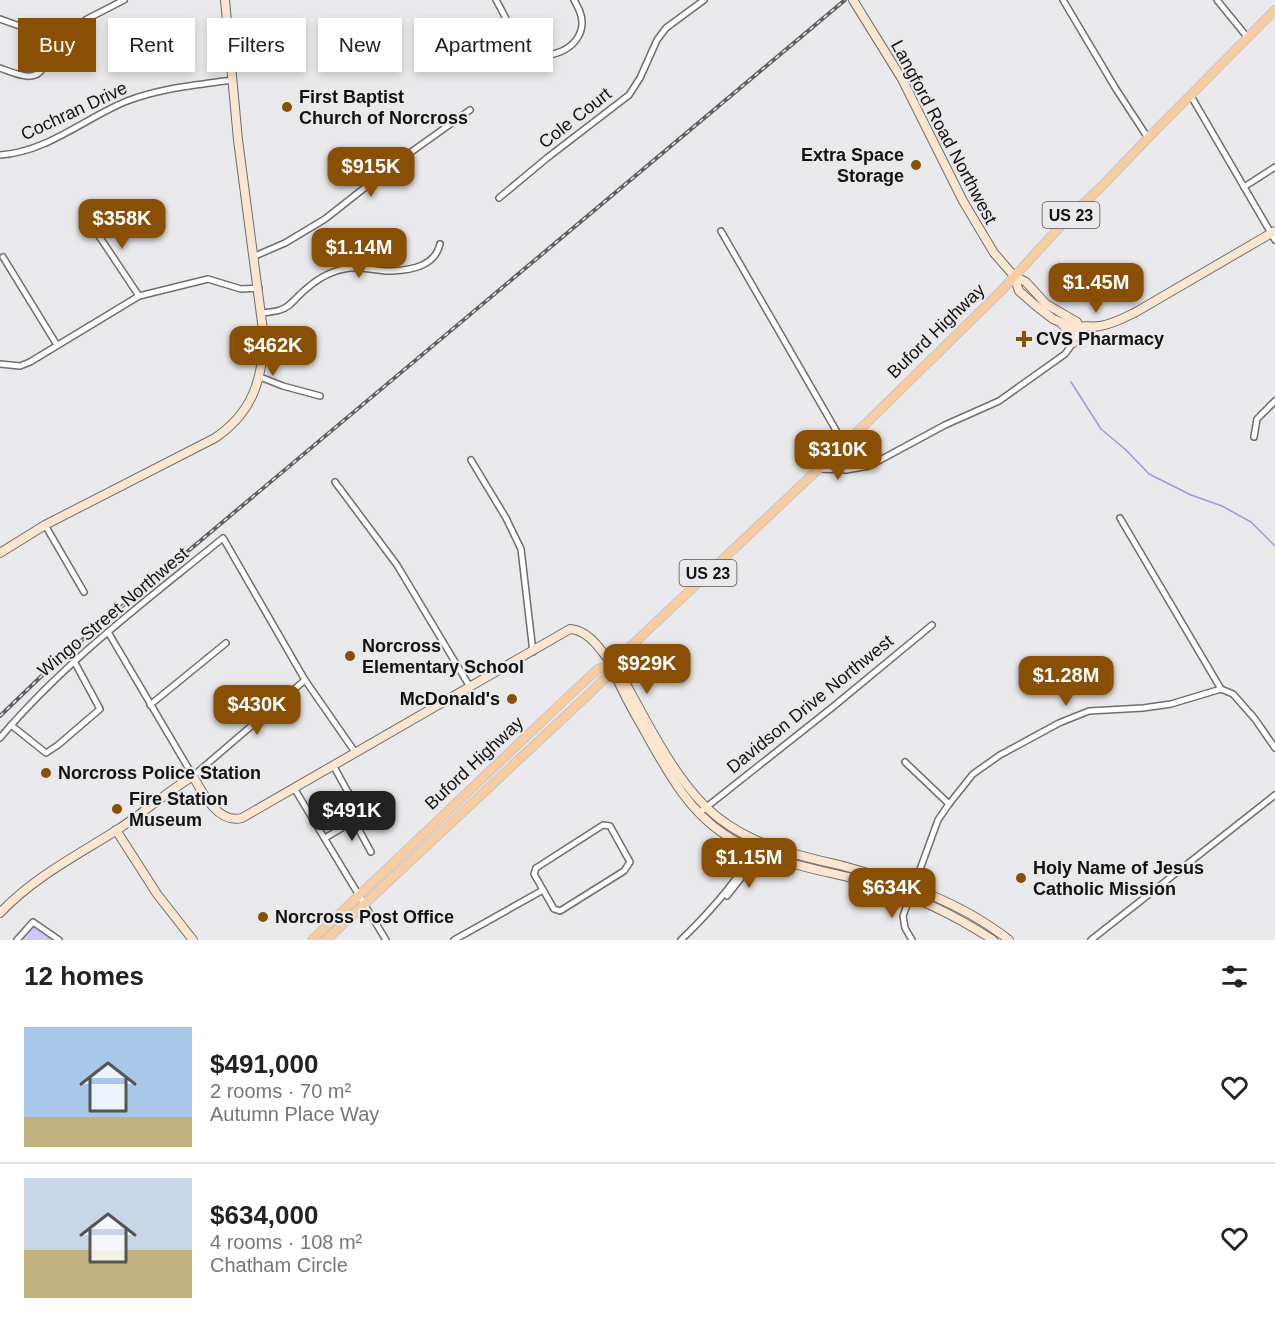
<!DOCTYPE html>
<html lang="en">
<head>
<meta charset="utf-8">
<style>
  :root { --surface:#fff; --page:#f2f2f2; --text:#222; --muted:#767676; --line:#e0e0e0; --accent:#895005 }
  body { margin:0; font-family:Arial,sans-serif; background:var(--page); color:var(--text); height:100vh; display:flex; flex-direction:column; font-size:22px; white-space:nowrap }
  * { box-sizing:border-box; margin:0 }
  p { font-size:20px; color:var(--muted) }
  .icon { flex:none; width:33px; height:33px; fill:none; stroke:currentColor; stroke-width:2; stroke-linecap:round; stroke-linejoin:round }
  .map { position:relative; height:940px; overflow:hidden }
  .details { display:flex; flex-direction:column; background:var(--surface); flex:1 }
  .details>* { flex:none }
  .top-card { position:absolute; left:18px; top:18px; width:600px; height:54px; display:flex; gap:12px }
  .price { position:absolute; translate:-50% -51px; padding:0 14px; border-radius:12px; background:var(--accent); color:#fff; font-size:20px; line-height:39px; filter:drop-shadow(0 2px 3px #0008) }
  .price::after { content:''; position:absolute; left:50%; top:36px; width:18px; height:14px; margin-left:-9px; background:inherit; clip-path:polygon(0 0,100% 0,50% 100%) }
  .price.selected { background:#222; color:#fff }
  ul { padding:0; list-style:none }
  li { display:flex; align-items:center; gap:18px; height:150px; padding:0 24px }
  li+li { border-top:2px solid var(--line) }
  li span { display:grid; place-items:center; flex:none; width:168px; height:120px; border-radius:0px; color:#555 }
  li>.icon { margin-inline-start:auto }
  span .icon { width:72px; height:72px; fill:#fffc; stroke-width:1 }
  li b { font-size:26px }
  h2 { display:flex; justify-content:space-between; align-items:center; height:72px; padding:0 24px; font-size:26px }
  .chip { padding:0 21px; border-radius:0px; background:var(--surface); box-shadow:0 3px 9px #0003; font-size:21px; line-height:54px }
  .chip.selected { background:var(--accent); color:#fff }
  .map>svg:first-child { display:block }
  .green { fill:#cfc8f7 }
  .lines { fill:none; stroke-linecap:round; stroke-linejoin:round }
  .stream { stroke:#a398d7; stroke-width:1.5 }
  .street-casing { stroke:#6e6e71; stroke-width:8 }
  .secondary-casing { stroke:#6e6e71; stroke-width:10 }
  .primary-casing { stroke:#c6c6c6; stroke-width:10 }
  .street { stroke:#fff; stroke-width:5 }
  .secondary { stroke:#fce6d0; stroke-width:8 }
  .primary { stroke:#facda1; stroke-width:8 }
  .rail-casing { stroke:#606062; stroke-width:4 }
  .rail { stroke:#eaeaed; stroke-width:1.5; stroke-dasharray:4.5; stroke-linecap:butt }
  .poi-dot { fill:#895005; stroke:#eaeaed; stroke-width:2 }
  .labels { text-anchor:middle; dominant-baseline:central; stroke-width:4.5; stroke-linejoin:round; paint-order:stroke }
  .shield { fill:#eaeaed; stroke:#535354; stroke-width:1.5 }
  .shield-label { font-size:16px; font-weight:bold; fill:#121213 }
  .poi-label { font-size:18px; font-weight:bold; fill:#121213; stroke:#eaeaed; text-anchor:start }
  .street-label { font-size:18px; fill:#121213; stroke:#eaeaed }
</style>
</head>
<body>
<div class="map">
<svg width="1275" height="940" viewBox="0 0 1275 940">
  <rect width="100%" height="100%" fill="#eaeaed"/>
  <!-- green -->
  <polygon class="green" points="34,923 53,940 19,940"/>
  <g class="lines">
    <!-- stream -->
    <polyline class="stream" points="1071,382 1101,429 1126,450 1149,474 1191,495 1222,506 1251,522 1275,546"/>
    <!-- street casing -->
    <g class="street-casing">
      <g id="street">
        <path d="M496,0C505,15 513,37 526,48C546,65 583,48 582,22C582,14 578,7 574,0"/>
        <polyline points="1063,0 1116,89 1148,138"/>
        <polyline points="1217,0 1248,38"/>
        <polyline points="0,19 28,29 44,39 59,39 87,19 124,0"/>
        <path d="M0,68C17,74 41,87 46,58C47,52 46,45 47,39"/>
        <polyline points="1191,96 1275,240"/>
        <path d="M0,155C47,152 85,118 127,101C161,88 196,85 232,80"/>
        <polyline points="1244,187 1275,167"/>
        <polyline points="499,198 547,158 629,95 640,78 657,40 666,28 704,0"/>
        <polyline points="87,225 95,230 139,296"/>
        <polyline points="721,231 837,432 848,441"/>
        <polyline points="255,256 285,243 325,219 400,160 470,110"/>
        <polyline points="3,257 57,345"/>
        <path d="M262,313C268,312 274,312 280,310C291,307 296,297 305,290C318,278 333,270 350,268C364,266 378,272 392,271C412,270 435,266 440,244"/>
        <polyline points="0,364 20,366 30,362 139,296 208,279 241,289 259,288"/>
        <polyline points="260,377 283,386 320,396"/>
        <polyline points="1254,437 1257,419 1275,401"/>
        <polyline points="843,446 845,463 853,468"/>
        <polyline points="471,460 506,518 521,549 533,652"/>
        <polyline points="819,469 846,470 869,466 945,425 999,401 1065,354 1073,343 1079,326"/>
        <polyline points="335,482 397,565 470,687"/>
        <polyline points="1120,518 1221,689"/>
        <polyline points="45,525 84,592"/>
        <polyline points="108,632 193,776 305,680"/>
        <polyline points="150,705 226,643"/>
        <polyline points="11,725 46,753 58,745 100,709 74,661"/>
        <path d="M0,738C65,661 146,601 223,538L305,680L355,752"/>
        <polyline points="905,762 949,804"/>
        <polyline points="294,788 386,940"/>
        <polyline points="319,808 348,792"/>
        <polyline points="699,813 834,706 932,625"/>
        <polyline points="354,821 371,852"/>
        <polygon points="603,825 610,826 630,862 624,871 560,911 554,909 534,874 536,868"/>
        <polyline points="325,838 355,820 360,814 333,765"/>
        <polyline points="727,896 752,864 768,856"/>
        <polyline points="17,940 33,922 59,940"/>
        <polyline points="454,940 543,890"/>
        <path d="M681,940C711,911 739,880 759,843"/>
        <polyline points="912,940 905,928 903,916 938,820 949,804 973,774 1000,755 1059,723 1089,711 1143,708 1171,704 1221,689 1233,694 1255,719 1275,748"/>
        <polyline points="1091,940 1275,795"/>
      </g>
    </g>
    <!-- secondary casing -->
    <g class="secondary-casing">
      <g id="secondary">
        <polyline points="853,0 902,79 963,201 994,253 1014,276 1026,282 1046,304 1077,322 1079,326"/>
        <path d="M1014,276L1019,291L1035,305L1053,319L1076,328C1083,324 1091,328 1100,326C1113,324 1124,318 1136,312L1275,231"/>
        <polyline points="1062,324 1071,334 1073,343"/>
        <path d="M0,553L45,525L215,438C252,413 262,381 264,338L238,140L225,0"/>
        <path d="M612,666C621,692 636,715 649,739C669,774 689,811 724,834C769,865 828,870 879,885C919,898 958,917 993,940"/>
        <polyline points="116,830 157,894 193,940"/>
        <path d="M0,913C34,877 76,856 117,830C143,813 166,793 193,776C203,794 218,824 242,818L570,629C594,631 604,658 620,673C646,719 677,787 720,819C758,848 802,856 847,867C904,883 961,902 1009,940"/>
      </g>
    </g>
    <!-- primary casing -->
    <g class="primary-casing">
      <g id="primary">
        <polyline points="312,940 573,692 598,669 611,665"/>
        <polyline points="326,940 590,693 607,676 611,665 848,441 1001,291 1067,219 1100,188 1148,138 1275,10"/>
      </g>
    </g>
    <!-- street -->
    <use href="#street" class="street"/>
    <!-- secondary -->
    <use href="#secondary" class="secondary"/>
    <!-- primary -->
    <use href="#primary" class="primary"/>
    <!-- rail casing -->
    <g class="rail-casing">
      <polyline id="rail" points="0,716 57,661 845,0"/>
    </g>
    <!-- rail -->
    <use href="#rail" class="rail"/>
  </g>
  <!-- markers -->
  <g class="poi-dot">
    <circle cx="287" cy="107" r="6"/>
    <circle cx="916" cy="165" r="6"/>
    <path d="M1021 330h6v6h6v6h-6v6h-6v-6h-6v-6h6z"/>
    <circle cx="350" cy="656" r="6"/>
    <circle cx="512" cy="699" r="6"/>
    <circle cx="46" cy="773" r="6"/>
    <circle cx="117" cy="809" r="6"/>
    <circle cx="1021" cy="878" r="6"/>
    <circle cx="263" cy="917" r="6"/>
  </g>
  <g class="labels">
    <!-- shield labels -->
    <g class="shield">
      <rect x="1042.5" y="202" width="57" height="26" rx="4.5"/>
      <rect x="679.5" y="560" width="57" height="26" rx="4.5"/>
    </g>
    <g class="shield-label">
      <text x="1071" y="215">US 23</text>
      <text x="708" y="573">US 23</text>
    </g>
    <!-- poi labels -->
    <g class="poi-label">
      <text x="299" y="97">First Baptist<tspan x="299" dy="21">Church of Norcross</tspan></text>
      <text x="904" y="155" text-anchor="end">Extra Space<tspan x="904" dy="21">Storage</tspan></text>
      <text x="1036" y="339">CVS Pharmacy</text>
      <text x="362" y="646">Norcross<tspan x="362" dy="21">Elementary School</tspan></text>
      <text x="500" y="699" text-anchor="end">McDonald's</text>
      <text x="58" y="773">Norcross Police Station</text>
      <text x="129" y="799">Fire Station<tspan x="129" dy="21">Museum</tspan></text>
      <text x="1033" y="868">Holy Name of Jesus<tspan x="1033" dy="21">Catholic Mission</tspan></text>
      <text x="275" y="917">Norcross Post Office</text>
    </g>
    <!-- street labels -->
    <g class="street-label">
      <text transform="translate(74 111) rotate(-25)">Cochran Drive</text>
      <text transform="translate(575 118) rotate(-38)">Cole Court</text>
      <text transform="translate(944 132) rotate(62)">Langford Road Northwest</text>
      <text transform="translate(936 331) rotate(-44)">Buford Highway</text>
      <text transform="translate(113 612) rotate(-40)">Wingo Street Northwest</text>
      <text transform="translate(810 704) rotate(-39)">Davidson Drive Northwest</text>
      <text transform="translate(474 763) rotate(-43)">Buford Highway</text>
    </g>
  </g>
</svg>
<b class="price" style="left:371px;top:198px">$915K</b>
<b class="price" style="left:122px;top:250px">$358K</b>
<b class="price" style="left:359px;top:279px">$1.14M</b>
<b class="price" style="left:1096px;top:314px">$1.45M</b>
<b class="price" style="left:273px;top:377px">$462K</b>
<b class="price" style="left:838px;top:481px">$310K</b>
<b class="price" style="left:647px;top:695px">$929K</b>
<b class="price" style="left:1066px;top:707px">$1.28M</b>
<b class="price" style="left:257px;top:736px">$430K</b>
<b class="price selected" style="left:352px;top:842px">$491K</b>
<b class="price" style="left:749px;top:889px">$1.15M</b>
<b class="price" style="left:892px;top:919px">$634K</b>
<div class="top-card">
<a class="chip selected">Buy</a>
<a class="chip">Rent</a>
<a class="chip">Filters</a>
<a class="chip">New</a>
<a class="chip">Apartment</a>
</div>
</div>
<section class="details">
<h2>12 homes<svg class="icon" aria-label="filters" viewBox="0 0 24 24"><path d="M4 7h16M4 17h16"/><circle cx="9" cy="7" r="2"/><circle cx="15" cy="17" r="2"/></svg></h2>
<ul>
<li><span style="background:linear-gradient(#a9c7e8 75%,#c2b280 0)"><svg class="icon" aria-label="home" viewBox="0 0 24 24"><path d="M3 11l9-7 9 7M6 9v11h12V9"/></svg></span><div><b>$491,000</b><p>2 rooms · 70 m²</p><p>Autumn Place Way</p></div><svg class="icon" aria-label="heart" viewBox="0 0 24 24"><path d="M12 20l-8-8c-3-5 5-10 8-4 3-6 11-1 8 4z"/></svg></li>
<li><span style="background:linear-gradient(#c9d6e8 60%,#c2b280 0)"><svg class="icon" aria-label="home" viewBox="0 0 24 24"><path d="M3 11l9-7 9 7M6 9v11h12V9"/></svg></span><div><b>$634,000</b><p>4 rooms · 108 m²</p><p>Chatham Circle</p></div><svg class="icon" aria-label="heart" viewBox="0 0 24 24"><path d="M12 20l-8-8c-3-5 5-10 8-4 3-6 11-1 8 4z"/></svg></li>
</ul>
</section>
</body>
</html>
